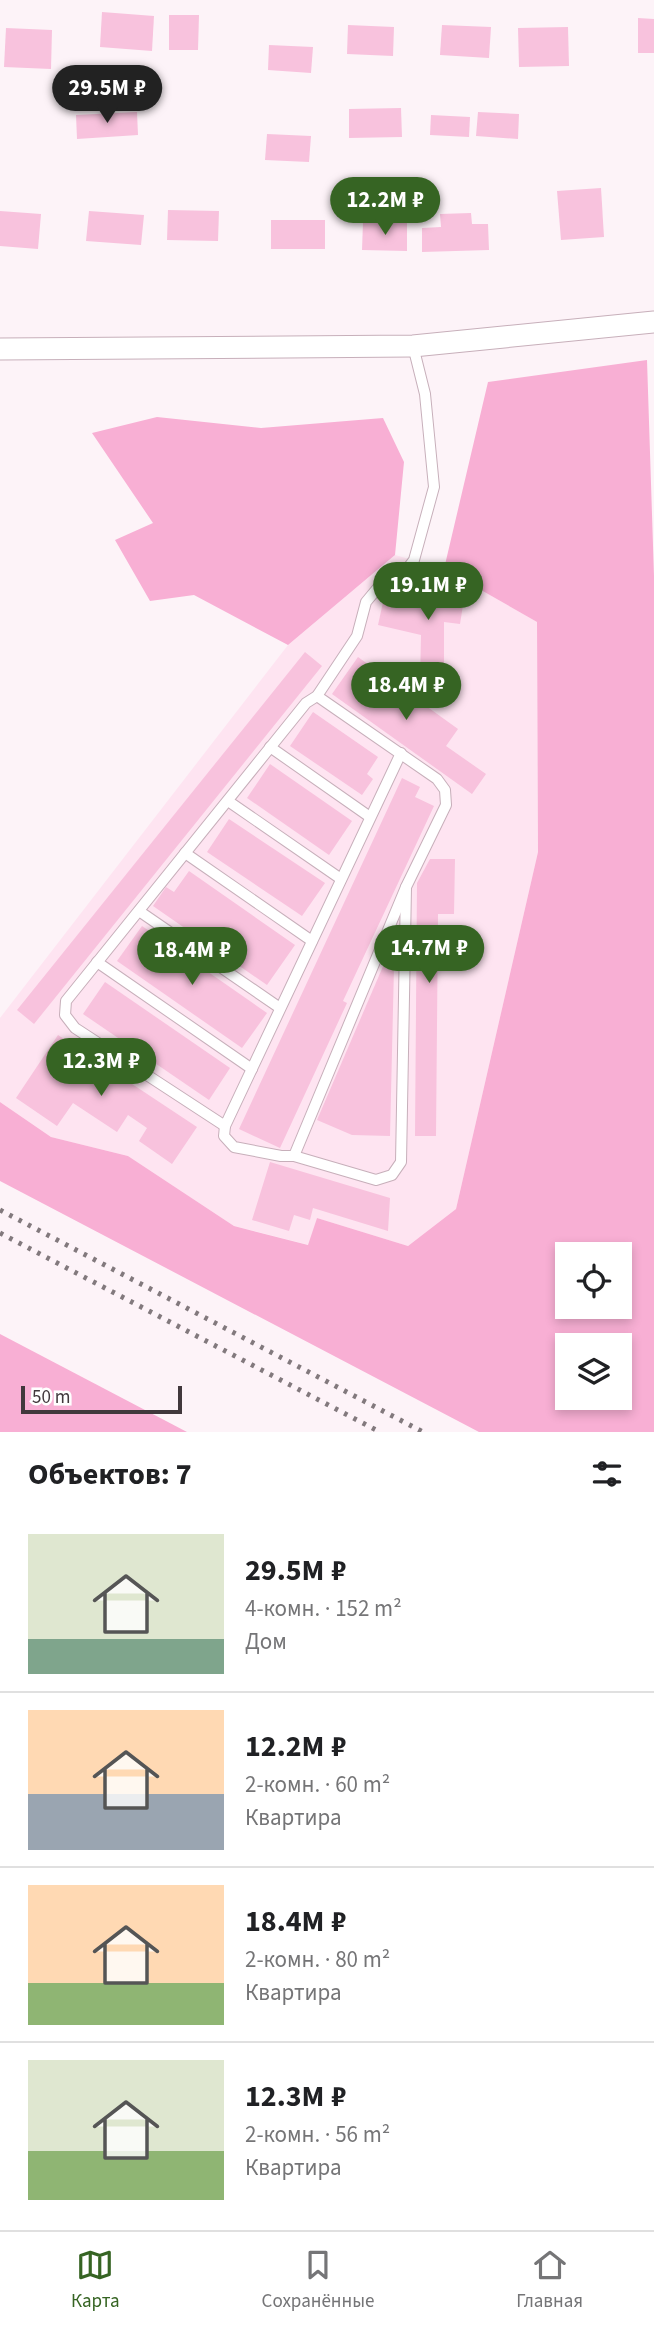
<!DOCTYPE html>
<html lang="ru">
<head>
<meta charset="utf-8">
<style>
  :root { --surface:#fff; --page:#f2f2f2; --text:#202124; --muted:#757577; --line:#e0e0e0; --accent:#366423 }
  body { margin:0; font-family:"Source Sans 3",sans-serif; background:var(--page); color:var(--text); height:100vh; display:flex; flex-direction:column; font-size:26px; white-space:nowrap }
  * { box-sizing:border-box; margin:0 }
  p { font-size:23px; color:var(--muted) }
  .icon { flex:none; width:38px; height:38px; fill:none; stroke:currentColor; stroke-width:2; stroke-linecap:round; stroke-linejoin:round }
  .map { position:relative; height:1432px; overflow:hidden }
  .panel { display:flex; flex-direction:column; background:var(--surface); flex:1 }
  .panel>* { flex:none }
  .tools { position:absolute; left:555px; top:1242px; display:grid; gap:14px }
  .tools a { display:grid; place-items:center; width:77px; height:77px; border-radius:0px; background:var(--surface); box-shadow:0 4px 10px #0003; font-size:35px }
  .scale { position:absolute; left:21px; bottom:18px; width:161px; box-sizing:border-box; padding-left:7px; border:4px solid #41383c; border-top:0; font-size:19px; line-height:24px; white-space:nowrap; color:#41383c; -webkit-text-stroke:5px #fff; paint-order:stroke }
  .price { position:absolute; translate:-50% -60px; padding:0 16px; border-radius:24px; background:var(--accent); color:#fff; font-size:23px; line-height:46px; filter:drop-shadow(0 2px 4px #0008) }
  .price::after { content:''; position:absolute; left:50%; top:42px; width:21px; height:16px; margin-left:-10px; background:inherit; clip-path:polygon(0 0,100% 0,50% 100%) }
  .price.active { background:#222; color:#fff }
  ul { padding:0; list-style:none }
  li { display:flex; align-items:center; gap:21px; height:175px; padding:0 28px }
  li+li { border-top:2px solid var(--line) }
  li span { display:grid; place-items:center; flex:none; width:196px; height:140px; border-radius:0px; color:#555 }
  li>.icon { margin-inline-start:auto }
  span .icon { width:84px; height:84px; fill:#fffc; stroke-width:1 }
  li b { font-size:30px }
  h2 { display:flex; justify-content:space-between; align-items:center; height:84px; padding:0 28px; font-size:30px }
  .menu { display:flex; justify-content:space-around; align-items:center; height:98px; border-top:2px solid var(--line); background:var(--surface); font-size:19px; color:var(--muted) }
  .menu a { display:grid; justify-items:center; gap:4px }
  .menu .active { color:var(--accent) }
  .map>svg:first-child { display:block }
  .built { fill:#fee4f1 }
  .green { fill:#f8afd4; fill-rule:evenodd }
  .building { fill:#f8c2dd }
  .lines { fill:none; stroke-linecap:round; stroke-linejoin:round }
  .lane-casing { stroke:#c7afba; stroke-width:12 }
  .street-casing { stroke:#c7afba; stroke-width:23 }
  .lane { stroke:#fff; stroke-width:10 }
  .street { stroke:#fff; stroke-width:21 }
  .rail { stroke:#82797d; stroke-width:5; stroke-dasharray:3.5 7; stroke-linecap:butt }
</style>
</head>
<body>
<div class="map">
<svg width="654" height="1432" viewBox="0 0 654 1432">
  <rect width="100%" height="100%" fill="#fdf3f8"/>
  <!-- built -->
  <polygon class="built" points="395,555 444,569 537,622 538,852 456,1209 408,1246 317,1218 309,1245 234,1226 128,1156 51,1137 0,1102 0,1018 288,645"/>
  <!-- green -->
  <g class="green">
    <path d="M647,360L654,576V1432H479L0,1181V1102L51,1137L128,1156L234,1226L308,1245L317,1218L408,1246L456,1209L538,852L537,622L444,569L488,382ZM567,1255H620V1307H567ZM567,1346H620V1398H567Z"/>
    <polygon points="157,417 261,428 383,418 404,462 395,555 288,645 194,595 150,601 115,540 153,523 92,433"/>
    <polygon points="0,1334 187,1432 0,1432"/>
  </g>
  <!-- building -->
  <g class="building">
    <polygon points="102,12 154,16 152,51 100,47"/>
    <polygon points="169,15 199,15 198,50 169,50"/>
    <polygon points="638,18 654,19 654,53 638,53"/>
    <polygon points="348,25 394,27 393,56 347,54"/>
    <polygon points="442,25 491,27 489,58 440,55"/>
    <polygon points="568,27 569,66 519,67 518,28"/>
    <polygon points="6,28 52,30 51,69 4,67"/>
    <polygon points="269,45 313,47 311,73 268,70"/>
    <polygon points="401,108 402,137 349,138 349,109"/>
    <polygon points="137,112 138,135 77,139 76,115"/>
    <polygon points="478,112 519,114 518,139 476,136"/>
    <polygon points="431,115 470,117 469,137 430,135"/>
    <polygon points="267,134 311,136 309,162 265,160"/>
    <polygon points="601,188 604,237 561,240 557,191"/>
    <polygon points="168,210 219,211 218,241 167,240"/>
    <polygon points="0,211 41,214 38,249 0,246"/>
    <polygon points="89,211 144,215 141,245 86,241"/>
    <polygon points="471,213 472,224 488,224 489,250 422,252 422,228 441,227 440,214"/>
    <rect x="271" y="220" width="54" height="29"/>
    <polygon points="363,222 407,223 407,251 362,250"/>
    <polygon points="438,575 467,580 460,624 444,622 444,683 420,683 421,635 378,625 385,593 432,605"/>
    <polygon points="305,652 322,666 34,1024 17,1010"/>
    <polygon points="358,657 458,729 446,746 486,774 472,794 332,694"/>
    <polygon points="313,712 378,757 367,774 373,779 362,795 290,746"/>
    <polygon points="270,764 352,821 329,855 247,798"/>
    <polygon points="402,778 420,787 415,797 434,806 343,1001 347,1003 280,1148 239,1129"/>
    <polygon points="229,819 325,883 302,916 207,852"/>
    <polygon points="430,859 455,859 454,914 438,914 436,1136 415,1136 417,883"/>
    <polygon points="189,871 295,945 267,985 153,906 166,887 174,892"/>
    <polygon points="142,926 267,1013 242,1048 117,961"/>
    <polygon points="384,964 394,967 390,1136 352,1135 317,1120"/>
    <polygon points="105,982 230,1068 209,1100 83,1014"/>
    <polygon points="58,1035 197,1127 172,1164 139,1141 147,1128 128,1115 117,1132 73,1103 57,1126 16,1098"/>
    <polygon points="270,1162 390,1198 388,1231 313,1208 310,1220 294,1215 289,1231 252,1220"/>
  </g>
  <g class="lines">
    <!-- lane casing -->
    <g class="lane-casing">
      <g id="lane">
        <polyline points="270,747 370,817"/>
        <polyline points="401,753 225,1126 224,1136 234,1147 281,1156 294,1156 376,1180 392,1175 401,1162 406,887"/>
        <polyline points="228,801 341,879"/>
        <polyline points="185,853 312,941"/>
        <polyline points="139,911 280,1008"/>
        <polyline points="97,962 252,1069"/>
        <polyline points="225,1126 75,1028 65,1015 66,1001 306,703 317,696 357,636 366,602 381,584 404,573 414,560 434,487 425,394 413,346"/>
        <polyline points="294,1156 406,887 446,805 445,790 437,779 317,696"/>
      </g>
    </g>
    <!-- street casing -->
    <g class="street-casing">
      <polyline id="street" points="0,349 413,346 654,322"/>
    </g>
    <!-- lane -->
    <use href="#lane" class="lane"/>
    <!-- street -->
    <use href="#street" class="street"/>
    <!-- rail -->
    <g class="rail">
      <polyline points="0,1210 423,1432"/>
      <polyline points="0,1233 380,1432"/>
    </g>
  </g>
</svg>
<div class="tools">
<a><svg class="icon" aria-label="locate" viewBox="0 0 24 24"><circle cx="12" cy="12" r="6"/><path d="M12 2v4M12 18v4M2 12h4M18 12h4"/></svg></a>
<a><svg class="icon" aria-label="layers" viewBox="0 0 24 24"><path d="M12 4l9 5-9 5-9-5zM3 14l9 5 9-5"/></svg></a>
</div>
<div class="scale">50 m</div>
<b class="price active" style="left:107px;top:125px">29.5M ₽</b>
<b class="price" style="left:385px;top:237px">12.2M ₽</b>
<b class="price" style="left:428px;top:622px">19.1M ₽</b>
<b class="price" style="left:406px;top:722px">18.4M ₽</b>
<b class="price" style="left:429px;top:985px">14.7M ₽</b>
<b class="price" style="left:192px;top:987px">18.4M ₽</b>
<b class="price" style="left:101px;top:1098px">12.3M ₽</b>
</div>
<section class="panel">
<h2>Объектов: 7<svg class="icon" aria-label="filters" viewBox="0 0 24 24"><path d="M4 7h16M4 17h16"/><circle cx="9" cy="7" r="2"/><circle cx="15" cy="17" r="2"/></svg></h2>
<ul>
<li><span style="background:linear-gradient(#dfe7d0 75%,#7fa58c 0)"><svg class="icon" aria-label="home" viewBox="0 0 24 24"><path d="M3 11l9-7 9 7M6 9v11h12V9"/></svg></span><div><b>29.5M ₽</b><p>4-комн. · 152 m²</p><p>Дом</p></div></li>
<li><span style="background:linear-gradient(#ffd9b3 60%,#9aa5b1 0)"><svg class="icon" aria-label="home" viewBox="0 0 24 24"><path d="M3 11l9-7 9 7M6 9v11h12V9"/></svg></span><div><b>12.2M ₽</b><p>2-комн. · 60 m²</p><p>Квартира</p></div></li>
<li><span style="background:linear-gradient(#ffd9b3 70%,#8fb573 0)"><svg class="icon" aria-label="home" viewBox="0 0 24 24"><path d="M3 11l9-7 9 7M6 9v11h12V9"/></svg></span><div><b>18.4M ₽</b><p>2-комн. · 80 m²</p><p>Квартира</p></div></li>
<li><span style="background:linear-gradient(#dfe7d0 65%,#8fb573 0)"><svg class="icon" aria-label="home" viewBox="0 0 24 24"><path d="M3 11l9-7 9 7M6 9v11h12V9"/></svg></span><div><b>12.3M ₽</b><p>2-комн. · 56 m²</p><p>Квартира</p></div></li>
</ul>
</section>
<nav class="menu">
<a class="active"><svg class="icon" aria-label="map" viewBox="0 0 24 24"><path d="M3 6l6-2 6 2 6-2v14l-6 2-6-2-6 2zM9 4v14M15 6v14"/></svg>Карта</a>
<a><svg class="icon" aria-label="saved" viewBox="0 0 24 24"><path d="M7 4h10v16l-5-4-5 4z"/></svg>Сохранённые</a>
<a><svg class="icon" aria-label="home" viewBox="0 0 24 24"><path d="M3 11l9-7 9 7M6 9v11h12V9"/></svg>Главная</a>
</nav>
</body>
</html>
